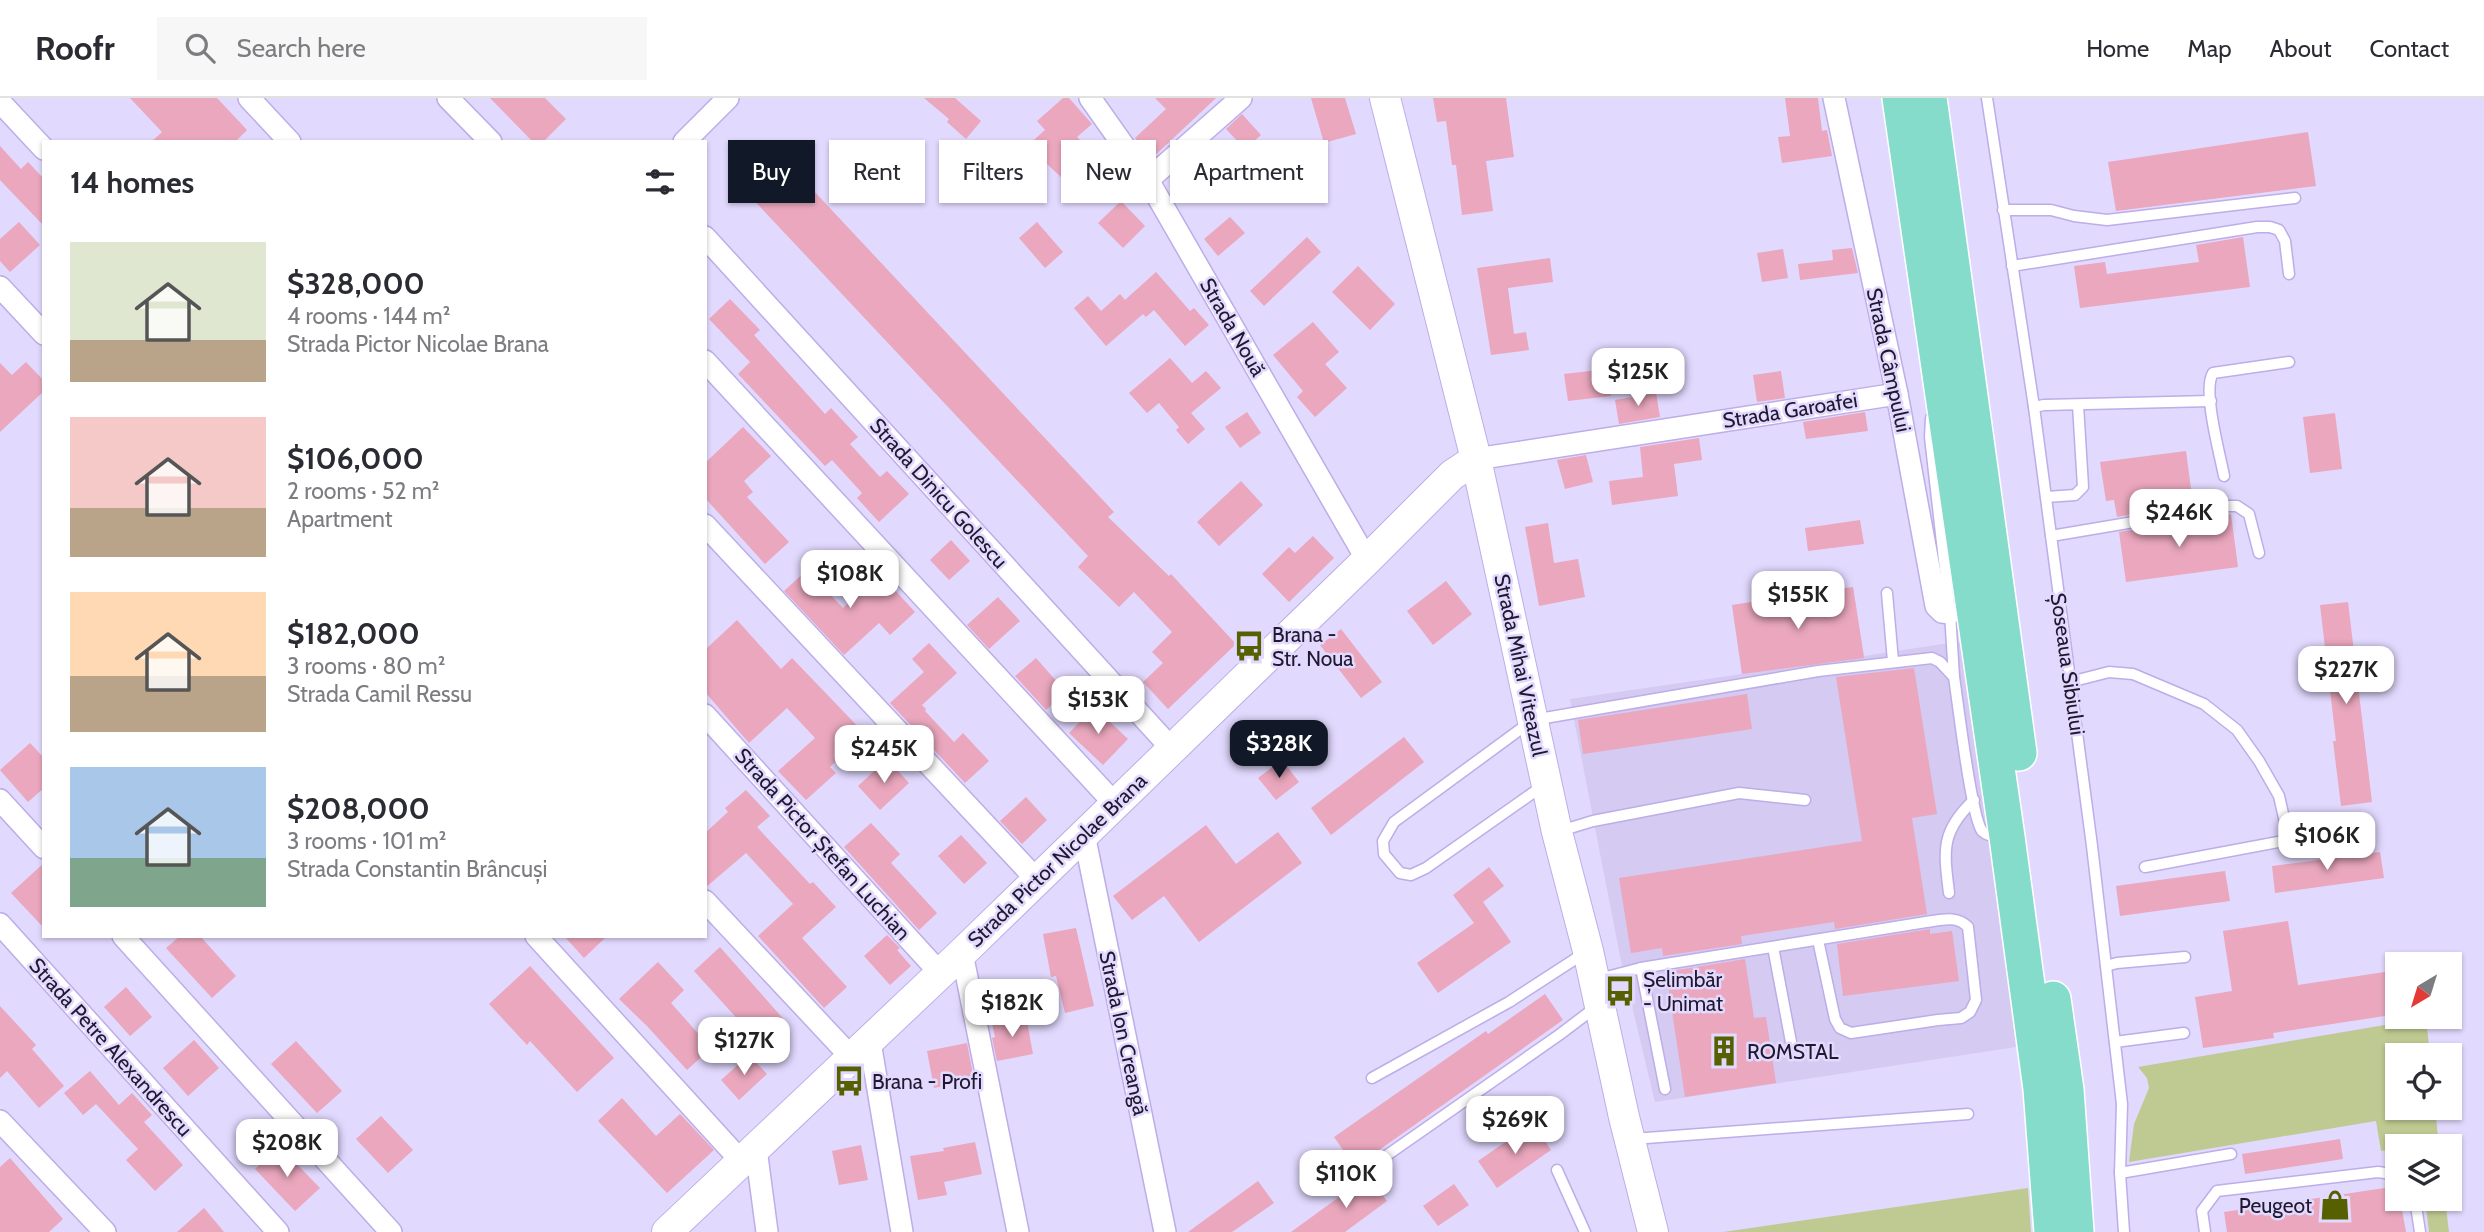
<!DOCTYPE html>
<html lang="en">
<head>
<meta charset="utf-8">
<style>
  :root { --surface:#fff; --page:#f7f7f7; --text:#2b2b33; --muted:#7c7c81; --line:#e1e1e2; --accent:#111827 }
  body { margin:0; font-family:Cabin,sans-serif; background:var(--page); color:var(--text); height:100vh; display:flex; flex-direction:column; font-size:26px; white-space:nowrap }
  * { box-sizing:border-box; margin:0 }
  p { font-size:23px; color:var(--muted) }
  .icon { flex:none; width:38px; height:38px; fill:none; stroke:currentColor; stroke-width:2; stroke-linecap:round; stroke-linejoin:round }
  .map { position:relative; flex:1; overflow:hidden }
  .details { position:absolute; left:42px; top:42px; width:665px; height:798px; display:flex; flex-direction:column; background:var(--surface); border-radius:0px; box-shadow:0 2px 5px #0004 }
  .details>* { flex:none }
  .guide { position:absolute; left:728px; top:42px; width:665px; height:63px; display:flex; gap:14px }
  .needle { width:46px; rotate:218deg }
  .tools { position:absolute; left:2385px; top:854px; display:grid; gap:14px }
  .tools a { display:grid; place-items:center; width:77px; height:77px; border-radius:0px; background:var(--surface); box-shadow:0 2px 5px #0004; font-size:35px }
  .price { position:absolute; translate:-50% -60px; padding:0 16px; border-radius:14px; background:#fff; color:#222; font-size:23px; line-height:46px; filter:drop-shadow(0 2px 4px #0008) }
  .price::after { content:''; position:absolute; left:50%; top:42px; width:21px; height:16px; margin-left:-10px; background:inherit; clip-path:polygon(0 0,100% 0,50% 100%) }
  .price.selected { background:var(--accent); color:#fff }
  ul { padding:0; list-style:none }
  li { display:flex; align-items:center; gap:21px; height:175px; padding:0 28px }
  li span { display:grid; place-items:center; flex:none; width:196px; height:140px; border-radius:0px; color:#555 }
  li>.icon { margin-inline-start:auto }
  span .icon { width:84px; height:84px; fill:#fffc; stroke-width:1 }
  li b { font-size:30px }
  h2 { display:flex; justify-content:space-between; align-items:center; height:84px; padding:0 28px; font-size:30px }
  .pill { padding:0 24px; border-radius:0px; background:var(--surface); box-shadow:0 2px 5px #0004; font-size:24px; line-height:63px }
  .pill.selected { background:var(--accent); color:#fff }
  header { display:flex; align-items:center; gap:42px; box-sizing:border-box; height:98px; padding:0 35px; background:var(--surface); border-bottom:2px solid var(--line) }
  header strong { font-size:33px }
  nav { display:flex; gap:38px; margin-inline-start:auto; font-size:24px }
  .search { width:490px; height:63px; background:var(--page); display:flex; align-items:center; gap:18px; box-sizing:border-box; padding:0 24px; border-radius:0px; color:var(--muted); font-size:26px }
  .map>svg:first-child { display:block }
  .built { fill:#d4caf2 }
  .green { fill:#bfca92 }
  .building { fill:#eaa7be }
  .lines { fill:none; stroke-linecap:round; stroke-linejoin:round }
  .lane-casing { stroke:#bdade8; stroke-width:13 }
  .street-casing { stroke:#bdade8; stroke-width:24 }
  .secondary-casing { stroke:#bdade8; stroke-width:32 }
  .primary-casing { stroke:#fff; stroke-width:38 }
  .lane { stroke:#fff; stroke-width:10 }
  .street { stroke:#fff; stroke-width:21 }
  .secondary { stroke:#fff; stroke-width:30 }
  .primary { stroke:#86dccb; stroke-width:35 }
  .labels { text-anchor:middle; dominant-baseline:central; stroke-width:5; stroke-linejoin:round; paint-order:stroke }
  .street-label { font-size:21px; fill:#1f182e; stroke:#e2d9fe }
  .poi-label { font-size:21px; fill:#1f182e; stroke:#e2d9fe; text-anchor:start }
</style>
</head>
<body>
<header>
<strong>Roofr</strong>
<div class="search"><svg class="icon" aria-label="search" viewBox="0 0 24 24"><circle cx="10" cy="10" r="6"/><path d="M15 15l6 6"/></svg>Search here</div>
<nav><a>Home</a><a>Map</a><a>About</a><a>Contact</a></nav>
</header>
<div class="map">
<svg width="2484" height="1134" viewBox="0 0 2484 1134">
  <rect width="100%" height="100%" fill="#e2d9fe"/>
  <!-- built -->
  <polygon class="built" points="1853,489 1864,558 1969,542 2016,949 1655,1004 1620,858 1570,601 1742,576 1732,507"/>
  <!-- green -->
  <g class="green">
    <polygon points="2426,920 2430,957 2398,957 2398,1010 2435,1010 2439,1048 2398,1048 2397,1051 2381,1053 2376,1023 2129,1064 2134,1026 2149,990 2147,980 2138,969"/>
    <polygon points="2028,1090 2031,1134 1723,1134"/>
    <polygon points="2425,1101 2445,1101 2449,1134 2429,1134"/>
  </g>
  <!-- building -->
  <g class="building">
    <polygon points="130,0 217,0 247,32 235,44 151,44 162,34"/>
    <polygon points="490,0 545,0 566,21 543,44 533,44"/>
    <polygon points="924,0 955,0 981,23 966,41 947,24 949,21"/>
    <polygon points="1063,0 1069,0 1092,26 1077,39 1107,68 1080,97 1047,66 1020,90 1002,70 1045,32 1037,23"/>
    <polygon points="1155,0 1216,0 1150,62 1135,40 1166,11"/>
    <polygon points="1311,0 1345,0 1356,36 1324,45"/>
    <polygon points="1433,0 1506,0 1514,59 1486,63 1493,113 1462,117 1456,67 1452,67 1446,23 1437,24"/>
    <polygon points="1785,0 1818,0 1822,33 1827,32 1832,58 1782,65 1778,39 1790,38"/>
    <polygon points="1242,16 1261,37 1245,51 1226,31"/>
    <polygon points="2308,34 2316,88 2116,113 2108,64"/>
    <polygon points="770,46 1114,414 1108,419 1169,478 1171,476 1236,546 1168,611 1143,584 1163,565 1152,554 1172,534 1134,494 1119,509 1078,469 1088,458 733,80"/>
    <polygon points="0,48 21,71 28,64 44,81 44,128 0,82"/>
    <polygon points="1121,103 1145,128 1123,150 1098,125"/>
    <polygon points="1230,119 1245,135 1218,158 1204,141"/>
    <polygon points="19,124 40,147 10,174 0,163 0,141"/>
    <polygon points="1037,124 1063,154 1045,170 1019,140"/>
    <polygon points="1307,139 1321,154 1264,208 1250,193"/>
    <polygon points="2243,139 2250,189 2080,210 2074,168 2105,164 2107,176 2199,164 2196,147"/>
    <polygon points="1852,150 1858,175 1800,182 1798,166 1833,162 1832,152"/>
    <polygon points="1783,151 1788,180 1762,184 1757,155"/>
    <polygon points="1550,160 1553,184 1508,190 1514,236 1526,234 1529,252 1491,257 1477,170"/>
    <polygon points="1358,168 1395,206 1370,232 1332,194"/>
    <polygon points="1156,174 1190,213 1194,210 1209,227 1185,248 1154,212 1146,219 1143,216 1106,248 1074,210 1088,198 1101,213 1120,196 1125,202"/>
    <polygon points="730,201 760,232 754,237 825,316 831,310 858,339 850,346 880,379 887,373 909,396 879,424 857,400 862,395 832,362 825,368 738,276 750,264 709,221"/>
    <polygon points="1313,224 1339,254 1325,266 1347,290 1315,319 1297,299 1303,293 1273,257"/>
    <polygon points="1170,260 1192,285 1206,273 1221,290 1191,315 1205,331 1188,346 1176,332 1179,329 1159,305 1147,315 1129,295"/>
    <polygon points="26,264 44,283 44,293 0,334 0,265 12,277"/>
    <polygon points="1607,271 1611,298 1568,303 1564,276"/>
    <polygon points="1781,273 1785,300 1757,304 1753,277"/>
    <polygon points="1656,295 1660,319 1619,326 1615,302"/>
    <polygon points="1247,314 1261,335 1240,350 1225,329"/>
    <polygon points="1865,314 1868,333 1806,341 1803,324"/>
    <polygon points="2335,315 2342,371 2310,375 2303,319"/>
    <polygon points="743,329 771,358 744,383 753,394 747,399 789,444 765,466 705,400 705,365"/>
    <polygon points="1699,340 1702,362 1674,366 1678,398 1612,407 1609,383 1643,379 1640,349"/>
    <polygon points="2186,353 2193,406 2117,419 2114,402 2106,403 2100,364"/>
    <polygon points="1586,357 1593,384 1565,391 1557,362"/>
    <polygon points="1241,383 1263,407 1219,448 1197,424"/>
    <polygon points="2231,416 2238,469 2126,484 2119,434"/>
    <polygon points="1860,422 1864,446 1808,453 1805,430"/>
    <polygon points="1548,425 1554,465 1578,461 1585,499 1539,508 1525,429"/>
    <polygon points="1313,438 1334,460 1289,504 1262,476 1289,449 1295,455"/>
    <polygon points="951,442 970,463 949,482 930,462"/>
    <polygon points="807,472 843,510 880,476 915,514 890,537 879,525 844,557 784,493"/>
    <polygon points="1446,483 1472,516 1433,547 1407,513"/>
    <polygon points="1853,489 1864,560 1742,576 1732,507"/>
    <polygon points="998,499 1020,523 989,551 967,527"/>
    <polygon points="2348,504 2372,704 2341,708 2333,643 2336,643 2320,507"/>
    <polygon points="737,522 781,571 792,560 865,636 830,669 836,675 806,702 778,673 815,640 787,610 749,645 705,594 705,552"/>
    <polygon points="1341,531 1382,584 1361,600 1320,547"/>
    <polygon points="929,545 957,575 922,607 926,611 925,613 954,644 963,635 989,663 965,685 890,605 924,574 912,561"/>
    <polygon points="1036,560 1066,594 1046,612 1015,578"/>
    <polygon points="1914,570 1937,716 1912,720 1927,816 1835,831 1834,824 1741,838 1742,846 1663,858 1662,850 1631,855 1619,780 1862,743 1836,579"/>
    <polygon points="1747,596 1752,631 1583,656 1578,622"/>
    <polygon points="1094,609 1128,641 1103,667 1069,635"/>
    <polygon points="1404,639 1424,664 1331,737 1311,710"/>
    <polygon points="30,645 44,660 44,690 28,704 0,672"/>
    <polygon points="887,661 909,685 880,712 858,688"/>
    <polygon points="1282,662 1299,684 1276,702 1258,680"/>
    <polygon points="746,692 770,718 757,729 810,786 813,784 836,809 802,840 847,889 824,910 758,838 793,806 746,755 705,790 705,735 728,714 725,710"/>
    <polygon points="1026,699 1047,722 1022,746 1000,723"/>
    <polygon points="871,725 900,756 891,765 937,815 919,832 844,749"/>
    <polygon points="1206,727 1236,766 1278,734 1302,765 1199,844 1164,798 1132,822 1113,798"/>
    <polygon points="961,737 987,765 964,786 938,758"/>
    <polygon points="2380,754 2384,780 2275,795 2272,768"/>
    <polygon points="44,765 44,830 11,795"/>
    <polygon points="1489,769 1504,788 1483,804 1511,844 1438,895 1417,865 1474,825 1453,797"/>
    <polygon points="2225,773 2230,803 2120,818 2116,788"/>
    <polygon points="2288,823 2298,887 2398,872 2398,916 2273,935 2274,940 2203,950 2195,899 2232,893 2223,833"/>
    <polygon points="1076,830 1094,908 1065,915 1056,878 1051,879 1043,836"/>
    <polygon points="1930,831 1930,836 1952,833 1959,883 1843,898 1837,846"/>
    <polygon points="887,837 900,850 897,852 911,868 890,887 864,858"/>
    <polygon points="180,838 200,838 236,878 212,900 166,850"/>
    <polygon points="564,838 607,838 584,860"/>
    <polygon points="720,849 787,925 762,948 694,873"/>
    <polygon points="1745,861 1754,920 1766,919 1776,985 1685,999 1666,874"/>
    <polygon points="658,864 684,892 671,905 711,950 687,972 647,928 619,901"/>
    <polygon points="530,868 614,960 577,994 530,943 527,947 489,906"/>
    <polygon points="126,889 152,919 130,938 104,909"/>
    <polygon points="1545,896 1563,922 1355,1069 1334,1039 1486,933 1488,936"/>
    <polygon points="0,908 36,947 32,951 64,988 39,1010 7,973 0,980"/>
    <polygon points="1026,918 1033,956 997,963 992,940 995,939 992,925"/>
    <polygon points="194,942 219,970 188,998 163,970"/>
    <polygon points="296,943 342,993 317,1015 271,966"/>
    <polygon points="967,945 974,982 934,990 927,953"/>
    <polygon points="749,957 767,976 739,1002 721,982"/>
    <polygon points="90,973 119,1007 132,995 152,1017 144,1024 183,1067 155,1093 126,1062 138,1051 96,1006 83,1017 64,995"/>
    <polygon points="622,1000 656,1038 680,1016 714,1052 667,1095 598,1023"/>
    <polygon points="381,1018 413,1052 388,1075 356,1041"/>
    <polygon points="1533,1025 1551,1052 1497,1090 1478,1063"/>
    <polygon points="2340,1041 2343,1061 2245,1076 2242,1056"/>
    <polygon points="975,1044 982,1076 944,1084 947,1097 918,1102 910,1058 944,1053 943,1050"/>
    <polygon points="861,1047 868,1082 839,1087 832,1053"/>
    <polygon points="279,1048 320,1090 295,1113 255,1071"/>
    <polygon points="10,1060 63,1121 49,1134 0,1134 0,1069"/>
    <polygon points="1368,1078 1387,1103 1345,1134 1291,1134"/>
    <polygon points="1258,1083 1274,1105 1232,1134 1188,1134"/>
    <polygon points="1454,1086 1469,1107 1438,1128 1423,1108"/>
    <polygon points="2398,1088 2398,1101 2400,1101 2406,1134 2227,1134 2224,1114"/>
    <polygon points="204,1110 224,1134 177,1134"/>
  </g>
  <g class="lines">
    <!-- lane casing -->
    <g class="lane-casing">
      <g id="lane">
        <polyline points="1987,0 2034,309 2092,748 2122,1006 2120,1075 2124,1134"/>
        <polyline points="2003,112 2051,112 2074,118 2107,122 2295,100"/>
        <polyline points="2012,168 2257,129 2270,129 2279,132 2285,143 2289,176"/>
        <polyline points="2034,309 2044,307 2211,303"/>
        <polyline points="1931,320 1930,339 1950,515 1954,579"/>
        <path d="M2224,378C2220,356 2202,292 2213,275L2289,264"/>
        <polyline points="2046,399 2075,397 2083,389 2078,307"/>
        <polyline points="2051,438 2228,408 2237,408 2249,416 2259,455"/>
        <polyline points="1887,495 1893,563"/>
        <polyline points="2070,584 2109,574 2133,576 2204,606 2237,632 2259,663 2279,698 2289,742 2145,769"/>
        <path d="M1544,687L1426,770L1411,777L1400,775L1384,756L1383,743L1394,724L1533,622L1818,573L1932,560L1940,564L1954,579C1958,605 1971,718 1982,733C1987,738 1995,739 2002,739"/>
        <polyline points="1560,733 1593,723 1739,695 1805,702"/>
        <polyline points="2289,742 2353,738"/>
        <path d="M1949,795C1944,753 1940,734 1974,702"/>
        <polyline points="1773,849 1791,944"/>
        <polyline points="2106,868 2117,865 2185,859"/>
        <polyline points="1641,870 1665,991"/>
        <path d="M1595,882L1641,870L1926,824C1941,822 1957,817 1968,829L1976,902L1970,914L1961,920L1938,922L1851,935L1840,930L1835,921L1818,842"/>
        <polyline points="2115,944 2184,935"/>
        <polyline points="1372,980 1509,904 1586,854"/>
        <polyline points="1633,1041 1968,1016"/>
        <polyline points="1383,1060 1559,937 1596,909"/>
        <polyline points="1557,1072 1585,1134"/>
        <polyline points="2120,1075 2231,1056"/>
        <polyline points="2415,1101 2420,1134"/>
        <polyline points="2205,1134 2202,1113 2217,1093 2378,1074 2398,1077"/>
      </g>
    </g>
    <!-- street casing -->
    <g class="street-casing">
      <g id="street">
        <polyline points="249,0 290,44"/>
        <polyline points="448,0 491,44"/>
        <polyline points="1090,0 1148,82 1367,462"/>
        <polyline points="1834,0 1897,296 1936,508 1942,514 1950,515"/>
        <polyline points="0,4 44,51"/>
        <polyline points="684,44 728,0"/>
        <polyline points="1148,82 1241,0"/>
        <polyline points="705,139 1172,651"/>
        <polyline points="0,189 44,236"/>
        <polyline points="705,263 1115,706"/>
        <polyline points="1476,361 1897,296"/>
        <polyline points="705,427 1037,782"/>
        <polyline points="705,617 940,875"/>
        <polyline points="0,702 44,750"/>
        <polyline points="1084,736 1165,1134"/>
        <polyline points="705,803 852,960"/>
        <polyline points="0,826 278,1134"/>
        <polyline points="123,838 391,1134"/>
        <polyline points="536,838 742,1064"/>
        <polyline points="962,855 1018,1134"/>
        <polyline points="870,944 902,1134"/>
        <polyline points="0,1023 105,1134"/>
        <polyline points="756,1051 767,1134"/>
      </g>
    </g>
    <!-- secondary casing -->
    <g class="secondary-casing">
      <g id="secondary">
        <polyline points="1385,0 1476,361 1557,734 1588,853 1624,1019 1653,1134"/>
        <polyline points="667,1134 962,855 1367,462 1452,377 1476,361"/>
      </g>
    </g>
    <!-- primary casing -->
    <g class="primary-casing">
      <g id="primary">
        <polyline points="1900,0 2007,739 2041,991 2052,1134"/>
        <polyline points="1929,0 2019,655"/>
        <polyline points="2053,901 2066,992 2076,1134"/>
      </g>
    </g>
    <!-- lane -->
    <use href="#lane" class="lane"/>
    <!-- street -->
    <use href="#street" class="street"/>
    <!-- secondary -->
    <use href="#secondary" class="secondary"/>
    <!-- primary -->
    <use href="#primary" class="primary"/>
  </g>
  <!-- icons -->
  <defs>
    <g id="bus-bare" transform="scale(2.415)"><path d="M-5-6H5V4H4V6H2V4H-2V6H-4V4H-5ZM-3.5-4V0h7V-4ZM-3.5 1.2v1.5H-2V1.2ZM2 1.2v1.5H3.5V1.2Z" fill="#566000" stroke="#e2d9fe" stroke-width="2.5" paint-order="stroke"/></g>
    <g id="building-bare" transform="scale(2.415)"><path d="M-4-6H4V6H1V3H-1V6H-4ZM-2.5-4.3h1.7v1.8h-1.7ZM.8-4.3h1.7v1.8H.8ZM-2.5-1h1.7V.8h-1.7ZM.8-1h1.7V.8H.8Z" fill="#566000" stroke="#e2d9fe" stroke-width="2.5" paint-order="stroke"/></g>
    <g id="shop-bare" transform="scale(2.415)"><path d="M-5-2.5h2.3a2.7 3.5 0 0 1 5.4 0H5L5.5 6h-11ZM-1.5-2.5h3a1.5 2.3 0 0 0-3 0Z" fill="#566000" stroke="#e2d9fe" stroke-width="2.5" paint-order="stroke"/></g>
  </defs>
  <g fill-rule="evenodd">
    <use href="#bus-bare" x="1249" y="548"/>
    <use href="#bus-bare" x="1620" y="893"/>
    <use href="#building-bare" x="1724" y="953"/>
    <use href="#bus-bare" x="849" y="983"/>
    <use href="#shop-bare" x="2335" y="1107"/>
  </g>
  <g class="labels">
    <!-- street labels -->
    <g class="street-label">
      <text transform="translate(1233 229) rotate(60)">Strada Nouă</text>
      <text transform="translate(1889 262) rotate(78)">Strada Câmpului</text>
      <text transform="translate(1790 312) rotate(-9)">Strada Garoafei</text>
      <text transform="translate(939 395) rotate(48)">Strada Dinicu Golescu</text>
      <text transform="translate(2068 566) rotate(82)">Șoseaua Sibiului</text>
      <text transform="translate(1521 567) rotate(78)">Strada Mihai Viteazul</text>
      <text transform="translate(823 746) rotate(48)">Strada Pictor Ștefan Luchian</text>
      <text transform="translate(1057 762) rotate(-44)">Strada Pictor Nicolae Brana</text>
      <text transform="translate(1124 935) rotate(78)">Strada Ion Creangă</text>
      <text transform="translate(111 949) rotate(48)">Strada Petre Alexandrescu</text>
    </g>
    <!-- poi labels -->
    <g class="poi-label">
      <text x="1272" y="536">Brana -<tspan x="1272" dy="24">Str. Noua</tspan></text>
      <text x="1643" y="881">Șelimbăr<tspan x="1643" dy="24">- Unimat</tspan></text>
      <text x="1747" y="953">ROMSTAL</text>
      <text x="872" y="983">Brana - Profi</text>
      <text x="2312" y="1107" text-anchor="end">Peugeot</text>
    </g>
  </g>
</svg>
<div class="tools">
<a><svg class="needle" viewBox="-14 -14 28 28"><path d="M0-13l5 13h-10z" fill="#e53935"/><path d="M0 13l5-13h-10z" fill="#7c7c81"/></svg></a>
<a><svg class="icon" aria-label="locate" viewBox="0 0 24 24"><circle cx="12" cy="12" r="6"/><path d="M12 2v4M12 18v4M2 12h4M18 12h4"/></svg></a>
<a><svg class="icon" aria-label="layers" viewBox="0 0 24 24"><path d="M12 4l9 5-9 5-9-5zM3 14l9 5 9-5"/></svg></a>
</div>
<b class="price" style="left:1638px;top:310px">$125K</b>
<b class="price" style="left:2179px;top:451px">$246K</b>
<b class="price" style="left:850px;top:512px">$108K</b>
<b class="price" style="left:1798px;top:533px">$155K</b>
<b class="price" style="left:2346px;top:608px">$227K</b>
<b class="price" style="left:1098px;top:638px">$153K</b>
<b class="price selected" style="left:1279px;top:682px">$328K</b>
<b class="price" style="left:884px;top:687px">$245K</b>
<b class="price" style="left:2327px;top:774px">$106K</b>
<b class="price" style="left:1012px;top:941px">$182K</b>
<b class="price" style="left:744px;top:979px">$127K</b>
<b class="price" style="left:1515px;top:1058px">$269K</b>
<b class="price" style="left:287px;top:1081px">$208K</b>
<b class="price" style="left:1346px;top:1112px">$110K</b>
<div class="guide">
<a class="pill selected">Buy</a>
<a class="pill">Rent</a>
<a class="pill">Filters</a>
<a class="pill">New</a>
<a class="pill">Apartment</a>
</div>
<section class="details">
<h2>14 homes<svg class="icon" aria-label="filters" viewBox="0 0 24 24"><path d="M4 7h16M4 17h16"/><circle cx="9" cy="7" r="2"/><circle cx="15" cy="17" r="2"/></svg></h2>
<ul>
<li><span style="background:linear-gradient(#dfe7d0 70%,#b9a48a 0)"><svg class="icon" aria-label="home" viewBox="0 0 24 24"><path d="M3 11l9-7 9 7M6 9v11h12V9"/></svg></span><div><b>$328,000</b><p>4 rooms · 144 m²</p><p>Strada Pictor Nicolae Brana</p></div></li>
<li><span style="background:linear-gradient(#f6c9c9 65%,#b9a48a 0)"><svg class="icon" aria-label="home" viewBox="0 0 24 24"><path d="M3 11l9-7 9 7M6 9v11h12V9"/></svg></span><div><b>$106,000</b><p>2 rooms · 52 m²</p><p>Apartment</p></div></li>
<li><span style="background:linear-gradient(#ffd9b3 60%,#b9a48a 0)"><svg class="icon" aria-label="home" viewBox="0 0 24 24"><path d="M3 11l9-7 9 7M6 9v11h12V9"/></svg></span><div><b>$182,000</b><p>3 rooms · 80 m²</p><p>Strada Camil Ressu</p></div></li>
<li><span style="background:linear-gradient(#a9c7e8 65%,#7fa58c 0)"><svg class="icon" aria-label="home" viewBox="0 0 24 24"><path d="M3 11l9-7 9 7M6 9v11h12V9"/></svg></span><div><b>$208,000</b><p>3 rooms · 101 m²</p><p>Strada Constantin Brâncuși</p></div></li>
</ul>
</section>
</div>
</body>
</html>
